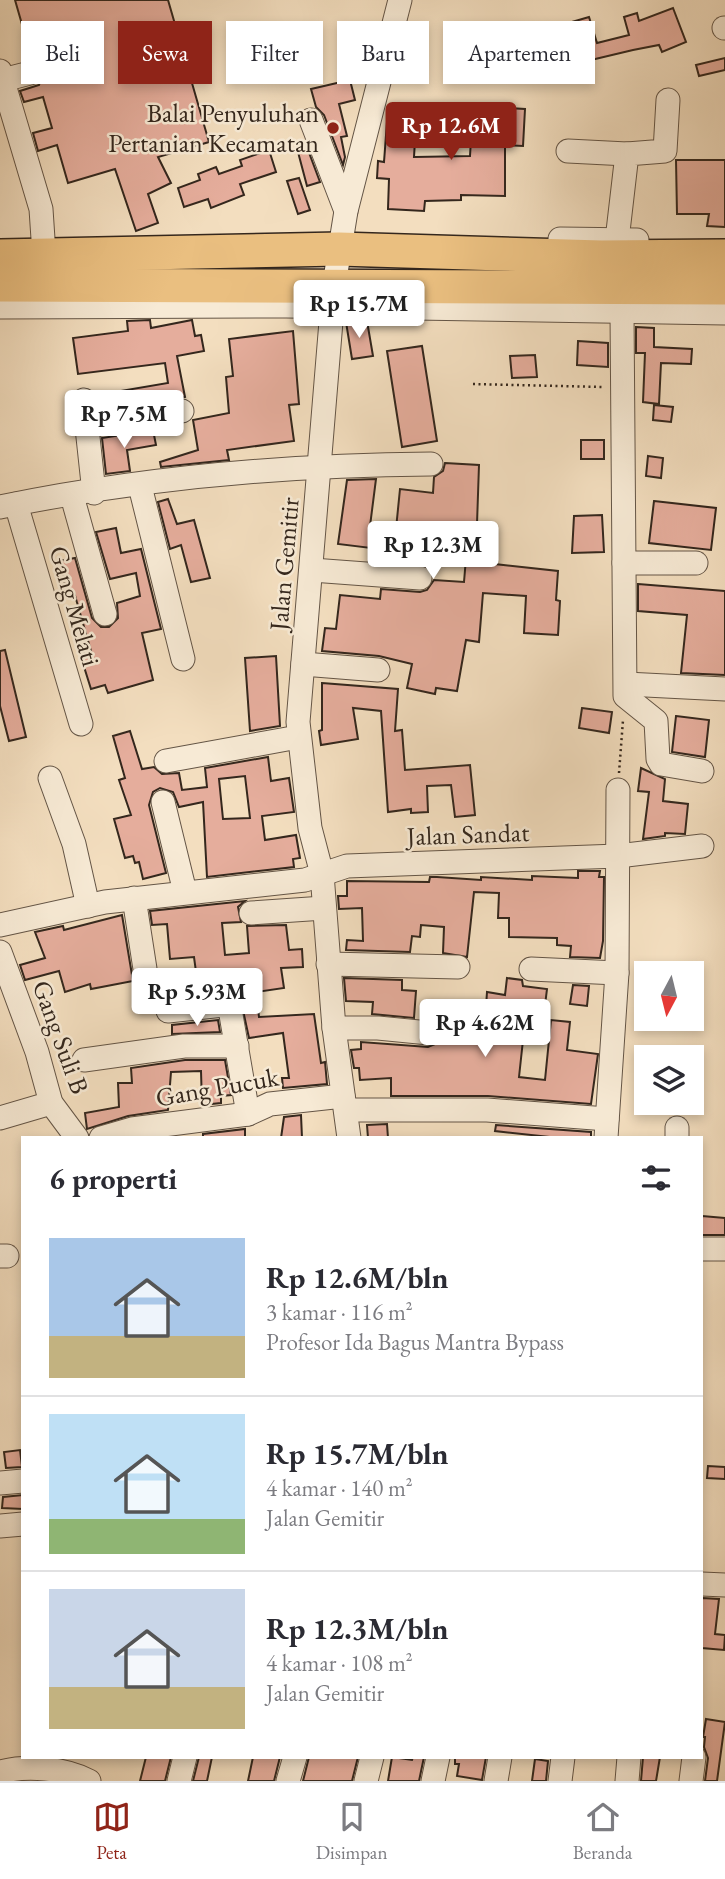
<!DOCTYPE html>
<html lang="id">
<head>
<meta charset="utf-8">
<style>
  :root { --surface:#fff; --page:#f2f2f3; --text:#2b2b33; --muted:#7c7c81; --line:#e1e1e2; --accent:#8f2418 }
  body { margin:0; font-family:"EB Garamond",serif; background:var(--page); color:var(--text); height:100vh; display:flex; flex-direction:column; font-size:26px; white-space:nowrap }
  * { box-sizing:border-box; margin:0 }
  p { font-size:23px; color:var(--muted) }
  .icon { flex:none; width:38px; height:38px; fill:none; stroke:currentColor; stroke-width:2; stroke-linecap:round; stroke-linejoin:round }
  .map { position:relative; flex:1; overflow:hidden }
  .details { position:absolute; left:21px; top:1136px; width:682px; height:623px; display:flex; flex-direction:column; background:var(--surface); border-radius:0px; box-shadow:0 4px 10px #0003 }
  .details>* { flex:none }
  .guide { position:absolute; left:21px; top:21px; width:684px; height:63px; display:flex; gap:14px }
  .needle { width:46px; rotate:187deg }
  .fabs { position:absolute; left:634px; top:961px; display:grid; gap:14px }
  .fabs a { display:grid; place-items:center; width:70px; height:70px; border-radius:0px; background:var(--surface); box-shadow:0 4px 10px #0003; font-size:35px }
  .price { position:absolute; translate:-50% -60px; padding:0 16px; border-radius:7px; background:#fff; color:#222; font-size:23px; line-height:46px; filter:drop-shadow(0 2px 4px #0008) }
  .price::after { content:''; position:absolute; left:50%; top:42px; width:21px; height:16px; margin-left:-10px; background:inherit; clip-path:polygon(0 0,100% 0,50% 100%) }
  .price.selected { background:var(--accent); color:#fff }
  ul { padding:0; list-style:none }
  li { display:flex; align-items:center; gap:21px; height:175px; padding:0 28px }
  li+li { border-top:2px solid var(--line) }
  li span { display:grid; place-items:center; flex:none; width:196px; height:140px; border-radius:0px; color:#555 }
  li>.icon { margin-inline-start:auto }
  span .icon { width:84px; height:84px; fill:#fffc; stroke-width:1 }
  li b { font-size:30px }
  h2 { display:flex; justify-content:space-between; align-items:center; height:84px; padding:0 28px; font-size:30px }
  .tag { padding:0 24px; border-radius:0px; background:var(--surface); box-shadow:0 4px 10px #0003; font-size:24px; line-height:63px }
  .tag.selected { background:var(--accent); color:#fff }
  .dock { display:flex; justify-content:space-around; align-items:center; height:98px; border-top:2px solid var(--line); background:var(--surface); font-size:19px; color:var(--muted) }
  .dock a { display:grid; justify-items:center; gap:4px }
  .dock .selected { color:var(--accent) }
  .map>svg:first-child { display:block }
  .building { fill:#e5ad9c; stroke:#34271d; stroke-width:2; fill-rule:evenodd }
  .lines { fill:none; stroke-linecap:round; stroke-linejoin:round }
  .minor-casing { stroke:#645546; stroke-width:25 }
  .highway-casing { stroke:#34271d; stroke-width:36 }
  .path { stroke:#34271d; stroke-width:2.5; stroke-dasharray:2 3.5; stroke-linecap:butt }
  .minor { stroke:#f7ead5; stroke-width:23 }
  .highway { stroke:#eabf80; stroke-width:33 }
  .poi-dot { fill:#8f2418; stroke:#f7ead5; stroke-width:2.5 }
  .labels { text-anchor:middle; dominant-baseline:central; stroke-width:5; stroke-linejoin:round; paint-order:stroke }
  .poi-label { font-size:26px; fill:#34271d; stroke:#f7ead5; text-anchor:end }
  .street-label { font-size:26px; fill:#34271d; stroke:#f7ead5 }
</style>
</head>
<body>
<div class="map">
<svg width="725" height="1781" viewBox="0 0 725 1781">
  <rect width="100%" height="100%" fill="#f3debf"/>
  <filter id="stains"><feTurbulence type="fractalNoise" baseFrequency=".00286" numOctaves="4"/><feColorMatrix values="0 0 0 0 .2 0 0 0 0 .09 0 0 0 0 .02 0 0 0 .5 -.17"/></filter>
  <radialGradient id="worn" r=".72"><stop offset=".6" stop-color="#630" stop-opacity="0"/><stop offset="1" stop-color="#630" stop-opacity=".3"/></radialGradient>
  <!-- building -->
  <g class="building">
    <polygon points="15,0 168,0 209,142 158,157 171,183 148,194 158,223 136,231 115,169 68,183 57,145 38,151 33,133 52,128 43,97 24,102 20,91 39,85 44,70 39,63 32,59"/>
    <polygon points="673,8 686,42 662,52 659,45 633,50 591,60 592,64 577,68 565,24 589,17 597,43 629,35 624,17 637,13 639,21"/>
    <polygon points="725,58 725,70 699,76 696,65"/>
    <polygon points="350,80 355,100 339,104 347,136 341,137 345,157 343,165 324,115 316,107 311,89"/>
    <polygon points="473,106 525,109 523,146 505,145 505,196 461,195 461,200 425,201 424,211 388,209 389,179 377,178 378,161 384,162 387,122 416,124 414,157 470,156"/>
    <polygon points="269,150 276,172 240,184 244,195 211,208 208,199 184,207 178,188 200,180 198,174 216,167 219,174 242,166 240,160"/>
    <polygon points="308,150 320,182 307,186 298,152"/>
    <polygon points="676,160 725,160 725,227 707,226 709,214 677,214"/>
    <polygon points="299,178 310,210 298,214 287,181"/>
    <polygon points="150,320 151,328 192,320 195,336 201,335 204,351 177,356 185,397 99,410 97,395 168,383 165,363 78,374 73,338 128,331 127,321"/>
    <polygon points="367,321 373,356 352,359 346,322"/>
    <polygon points="636,327 654,328 654,347 692,349 691,364 661,363 659,404 643,402 645,353 636,353"/>
    <polygon points="293,331 299,404 289,405 294,441 227,450 229,460 161,467 160,462 198,450 193,420 229,413 226,377 233,376 229,339"/>
    <polygon points="578,341 608,343 608,367 577,365"/>
    <polygon points="422,346 437,441 402,447 387,351"/>
    <polygon points="535,355 537,377 512,378 510,356"/>
    <polygon points="654,405 673,407 671,422 653,420"/>
    <polygon points="153,430 156,445 127,450 130,471 106,474 102,438"/>
    <rect x="581" y="440" width="23" height="19"/>
    <polygon points="648,456 663,458 661,478 646,476"/>
    <polygon points="445,463 479,465 477,524 489,526 486,563 558,571 556,600 560,601 558,635 524,633 526,596 483,593 479,642 466,640 457,691 436,688 435,694 407,688 412,664 379,656 322,651 325,628 336,629 340,595 380,599 381,589 420,592 427,590 434,580 464,582 466,558 423,554 421,564 386,561 388,550 338,544 347,480 376,479 370,526 396,529 400,489 433,493 434,477 443,471"/>
    <polygon points="168,499 177,524 194,520 210,578 191,582 181,545 170,549 158,502"/>
    <polygon points="654,501 716,508 711,550 649,543"/>
    <polygon points="602,515 604,552 572,553 574,516"/>
    <polygon points="116,528 121,553 141,549 161,629 142,633 153,680 108,693 105,685 91,689 80,654 91,651 74,592 67,593 59,561 75,558 92,618 101,627 109,627 118,618 117,603 140,596 136,573 110,579 96,532"/>
    <polygon points="638,584 725,591 725,675 681,673 687,615 638,611"/>
    <polygon points="5,650 26,737 9,741 0,706 0,651"/>
    <polygon points="276,656 280,726 250,731 245,658"/>
    <polygon points="322,683 398,689 395,731 402,730 405,770 470,765 475,815 455,817 451,785 427,786 428,812 411,813 411,809 388,812 381,711 353,708 358,739 321,745 319,731 322,730"/>
    <polygon points="582,708 612,712 609,733 579,728"/>
    <polygon points="676,716 709,720 705,757 672,752"/>
    <path d="M130,731L142,769L154,767L162,774L179,773L182,790L207,787L205,768L268,757L271,781L289,778L294,812L262,816L265,840L296,835L300,858L293,859L294,867L207,877L203,802L179,807L173,792L160,788L153,792L149,805L166,873L143,879L139,862L135,863L133,856L125,858L114,819L131,815L119,780L125,778L113,736ZM245,776L250,818L223,819L219,779Z"/>
    <polygon points="641,768 665,779 663,801 688,804 685,834 665,833 665,836 643,839 649,792 638,791"/>
    <polygon points="578,871 600,871 599,877 604,877 603,941 600,958 570,957 571,946 557,945 557,938 509,937 509,918 498,918 499,893 474,892 467,957 443,953 444,927 421,925 420,937 412,936 410,952 346,950 347,940 363,941 362,908 339,909 338,896 347,896 347,881 429,882 430,877 437,877 481,880 481,877 532,880 532,876 578,878"/>
    <polygon points="245,901 238,907 241,922 222,923 225,955 249,953 247,926 286,925 289,950 302,949 303,967 281,968 284,988 256,992 259,1017 314,1014 321,1063 325,1062 327,1084 283,1088 282,1078 289,1078 283,1033 249,1038 241,1001 222,991 199,994 194,957 170,959 167,924 152,925 150,911"/>
    <polygon points="122,915 133,981 91,989 90,984 65,992 59,971 25,980 20,965 45,958 35,932 63,926 64,930"/>
    <polygon points="344,978 402,980 402,990 416,991 414,1018 372,1014 373,1002 346,1001"/>
    <polygon points="507,978 522,980 523,986 547,989 544,1013 521,1010 518,1040 523,1040 519,1077 545,1080 551,1020 570,1022 567,1050 598,1054 591,1104 488,1096 391,1096 391,1078 360,1080 359,1068 354,1068 351,1050 361,1049 361,1042 428,1047 440,1042 443,1032 487,1037 490,1007 486,1007 487,992 505,995"/>
    <polygon points="573,985 589,986 587,1006 570,1004"/>
    <polygon points="218,1020 220,1032 172,1034 172,1025"/>
    <polygon points="185,1060 225,1060 231,1095 221,1096 221,1103 202,1105 201,1071 171,1072 168,1110 128,1116 87,1129 85,1113 119,1107 118,1083 132,1083 131,1068"/>
    <polygon points="301,1115 302,1138 281,1138 284,1117"/>
    <polygon points="387,1124 388,1138 368,1138 367,1125"/>
    <polygon points="496,1125 591,1132 591,1138 559,1138 495,1131"/>
    <polygon points="245,1129 245,1137 203,1138 203,1134"/>
    <polygon points="702,1216 725,1218 725,1235 702,1235"/>
    <polygon points="20,1450 22,1467 6,1468 4,1452"/>
    <polygon points="708,1466 725,1467 725,1479 707,1478"/>
    <polygon points="23,1495 23,1509 2,1508 3,1497"/>
    <polygon points="702,1598 719,1599 715,1634 725,1635 724,1650 702,1648"/>
    <polygon points="706,1719 725,1722 717,1781 705,1781 708,1758 704,1747 705,1737 703,1737"/>
    <polygon points="146,1757 171,1757 165,1781 140,1781"/>
    <polygon points="199,1757 212,1757 207,1781 193,1781"/>
    <polygon points="253,1757 280,1757 274,1781 248,1781"/>
    <polygon points="309,1757 358,1757 352,1781 303,1781"/>
    <polygon points="392,1757 412,1760 413,1757 424,1757 419,1781 388,1781"/>
    <polygon points="455,1757 486,1757 482,1780 457,1776 459,1764 455,1764"/>
    <polygon points="643,1757 660,1757 656,1781 641,1781"/>
    <polygon points="535,1759 548,1761 546,1781 532,1781"/>
  </g>
  <g class="lines">
    <!-- minor casing -->
    <g class="minor-casing">
      <g id="minor">
        <polyline points="724,28 725,28"/>
        <polyline points="0,71 41,209 43,239"/>
        <polyline points="3,80 30,73"/>
        <polyline points="311,120 346,211"/>
        <polyline points="568,151 627,154"/>
        <polyline points="560,239 637,240"/>
        <polyline points="617,240 627,154 665,151 668,100"/>
        <polyline points="0,307 286,306 725,313"/>
        <polyline points="622,313 625,696 656,721 658,759 661,764 702,771"/>
        <polyline points="84,400 94,493"/>
        <polyline points="87,426 182,411"/>
        <polyline points="140,486 183,659"/>
        <polyline points="72,496 105,614"/>
        <polyline points="16,504 81,724"/>
        <path d="M0,507C141,478 287,465 431,464"/>
        <polyline points="624,563 696,563"/>
        <polyline points="312,570 420,578"/>
        <polyline points="303,664 378,670"/>
        <polyline points="626,684 725,689"/>
        <polyline points="166,761 298,737"/>
        <polyline points="50,778 74,844 88,906"/>
        <polyline points="163,802 185,892"/>
        <polyline points="134,898 145,969"/>
        <polyline points="251,913 324,908"/>
        <polyline points="0,925 105,902 305,880 347,866 618,856 702,846"/>
        <polyline points="0,952 37,1052 51,1103 77,1138"/>
        <polyline points="328,964 458,967"/>
        <polyline points="531,969 617,973"/>
        <polyline points="168,1011 223,1005 230,1009 248,1114"/>
        <polyline points="334,1028 378,1028 429,1033"/>
        <polyline points="84,1060 184,1046 237,1046"/>
        <polyline points="346,1110 487,1110 607,1119"/>
        <polyline points="0,1118 51,1103"/>
        <polyline points="101,1138 132,1129 248,1114 270,1104 343,1096"/>
        <polyline points="349,1138 334,1028 322,874 310,828 298,722 334,285 346,211 400,0"/>
        <polyline points="606,1138 617,973 618,790"/>
        <polyline points="677,1138 677,1128"/>
        <polyline points="702,1249 725,1249"/>
        <polyline points="0,1256 7,1256"/>
        <polyline points="0,1483 23,1481"/>
        <polyline points="0,1526 23,1524"/>
        <polyline points="702,1584 725,1585"/>
        <path d="M0,1772C27,1765 64,1768 89,1781"/>
        <polyline points="179,1781 185,1757"/>
        <polyline points="288,1781 295,1757"/>
        <polyline points="366,1781 372,1757"/>
        <polyline points="433,1781 438,1757"/>
        <polyline points="496,1781 500,1757"/>
        <polyline points="560,1781 563,1757"/>
        <polyline points="627,1781 629,1757"/>
        <polyline points="691,1781 694,1757"/>
      </g>
    </g>
    <!-- highway casing -->
    <g class="highway-casing">
      <g id="highway">
        <polyline points="0,256 339,249 601,257 725,256"/>
        <polyline points="0,285 725,288"/>
      </g>
    </g>
    <!-- path -->
    <g class="path">
      <polyline points="473,384 603,387"/>
      <polyline points="619,773 623,720"/>
    </g>
    <!-- minor -->
    <use href="#minor" class="minor"/>
    <!-- highway -->
    <use href="#highway" class="highway"/>
  </g>
  <!-- markers -->
  <circle class="poi-dot" cx="333" cy="128" r="7"/>
  <g class="labels">
    <!-- poi labels -->
    <g class="poi-label">
      <text x="319" y="113">Balai Penyuluhan<tspan x="319" dy="30">Pertanian Kecamatan</tspan></text>
    </g>
    <!-- street labels -->
    <g class="street-label">
      <text transform="translate(284 564) rotate(-85)">Jalan Gemitir</text>
      <text transform="translate(75 606) rotate(74)">Gang Melati</text>
      <text transform="translate(468 834) rotate(-2)">Jalan Sandat</text>
      <text transform="translate(61 1037) rotate(70)">Gang Suli B</text>
      <text transform="translate(217 1087) rotate(-10)">Gang Pucuk</text>
    </g>
  </g>
  <rect width="100%" height="100%" filter="url(#stains)"/>
  <rect width="100%" height="100%" fill="url(#worn)"/>
</svg>
<div class="fabs">
<a><svg class="needle" viewBox="-14 -14 28 28"><path d="M0-13l5 13h-10z" fill="#e53935"/><path d="M0 13l5-13h-10z" fill="#7c7c81"/></svg></a>
<a><svg class="icon" aria-label="layers" viewBox="0 0 24 24"><path d="M12 4l9 5-9 5-9-5zM3 14l9 5 9-5"/></svg></a>
</div>
<b class="price selected" style="left:451px;top:162px">Rp 12.6M</b>
<b class="price" style="left:359px;top:340px">Rp 15.7M</b>
<b class="price" style="left:124px;top:450px">Rp 7.5M</b>
<b class="price" style="left:433px;top:581px">Rp 12.3M</b>
<b class="price" style="left:197px;top:1028px">Rp 5.93M</b>
<b class="price" style="left:485px;top:1059px">Rp 4.62M</b>
<div class="guide">
<a class="tag">Beli</a>
<a class="tag selected">Sewa</a>
<a class="tag">Filter</a>
<a class="tag">Baru</a>
<a class="tag">Apartemen</a>
</div>
<section class="details">
<h2>6 properti<svg class="icon" aria-label="filters" viewBox="0 0 24 24"><path d="M4 7h16M4 17h16"/><circle cx="9" cy="7" r="2"/><circle cx="15" cy="17" r="2"/></svg></h2>
<ul>
<li><span style="background:linear-gradient(#a9c7e8 70%,#c2b280 0)"><svg class="icon" aria-label="home" viewBox="0 0 24 24"><path d="M3 11l9-7 9 7M6 9v11h12V9"/></svg></span><div><b>Rp 12.6M/bln</b><p>3 kamar · 116 m²</p><p>Profesor Ida Bagus Mantra Bypass</p></div></li>
<li><span style="background:linear-gradient(#bfe0f5 75%,#8fb573 0)"><svg class="icon" aria-label="home" viewBox="0 0 24 24"><path d="M3 11l9-7 9 7M6 9v11h12V9"/></svg></span><div><b>Rp 15.7M/bln</b><p>4 kamar · 140 m²</p><p>Jalan Gemitir</p></div></li>
<li><span style="background:linear-gradient(#c9d6e8 70%,#c2b280 0)"><svg class="icon" aria-label="home" viewBox="0 0 24 24"><path d="M3 11l9-7 9 7M6 9v11h12V9"/></svg></span><div><b>Rp 12.3M/bln</b><p>4 kamar · 108 m²</p><p>Jalan Gemitir</p></div></li>
</ul>
</section>
</div>
<nav class="dock">
<a class="selected"><svg class="icon" aria-label="map" viewBox="0 0 24 24"><path d="M3 6l6-2 6 2 6-2v14l-6 2-6-2-6 2zM9 4v14M15 6v14"/></svg>Peta</a>
<a><svg class="icon" aria-label="saved" viewBox="0 0 24 24"><path d="M7 4h10v16l-5-4-5 4z"/></svg>Disimpan</a>
<a><svg class="icon" aria-label="home" viewBox="0 0 24 24"><path d="M3 11l9-7 9 7M6 9v11h12V9"/></svg>Beranda</a>
</nav>
</body>
</html>
